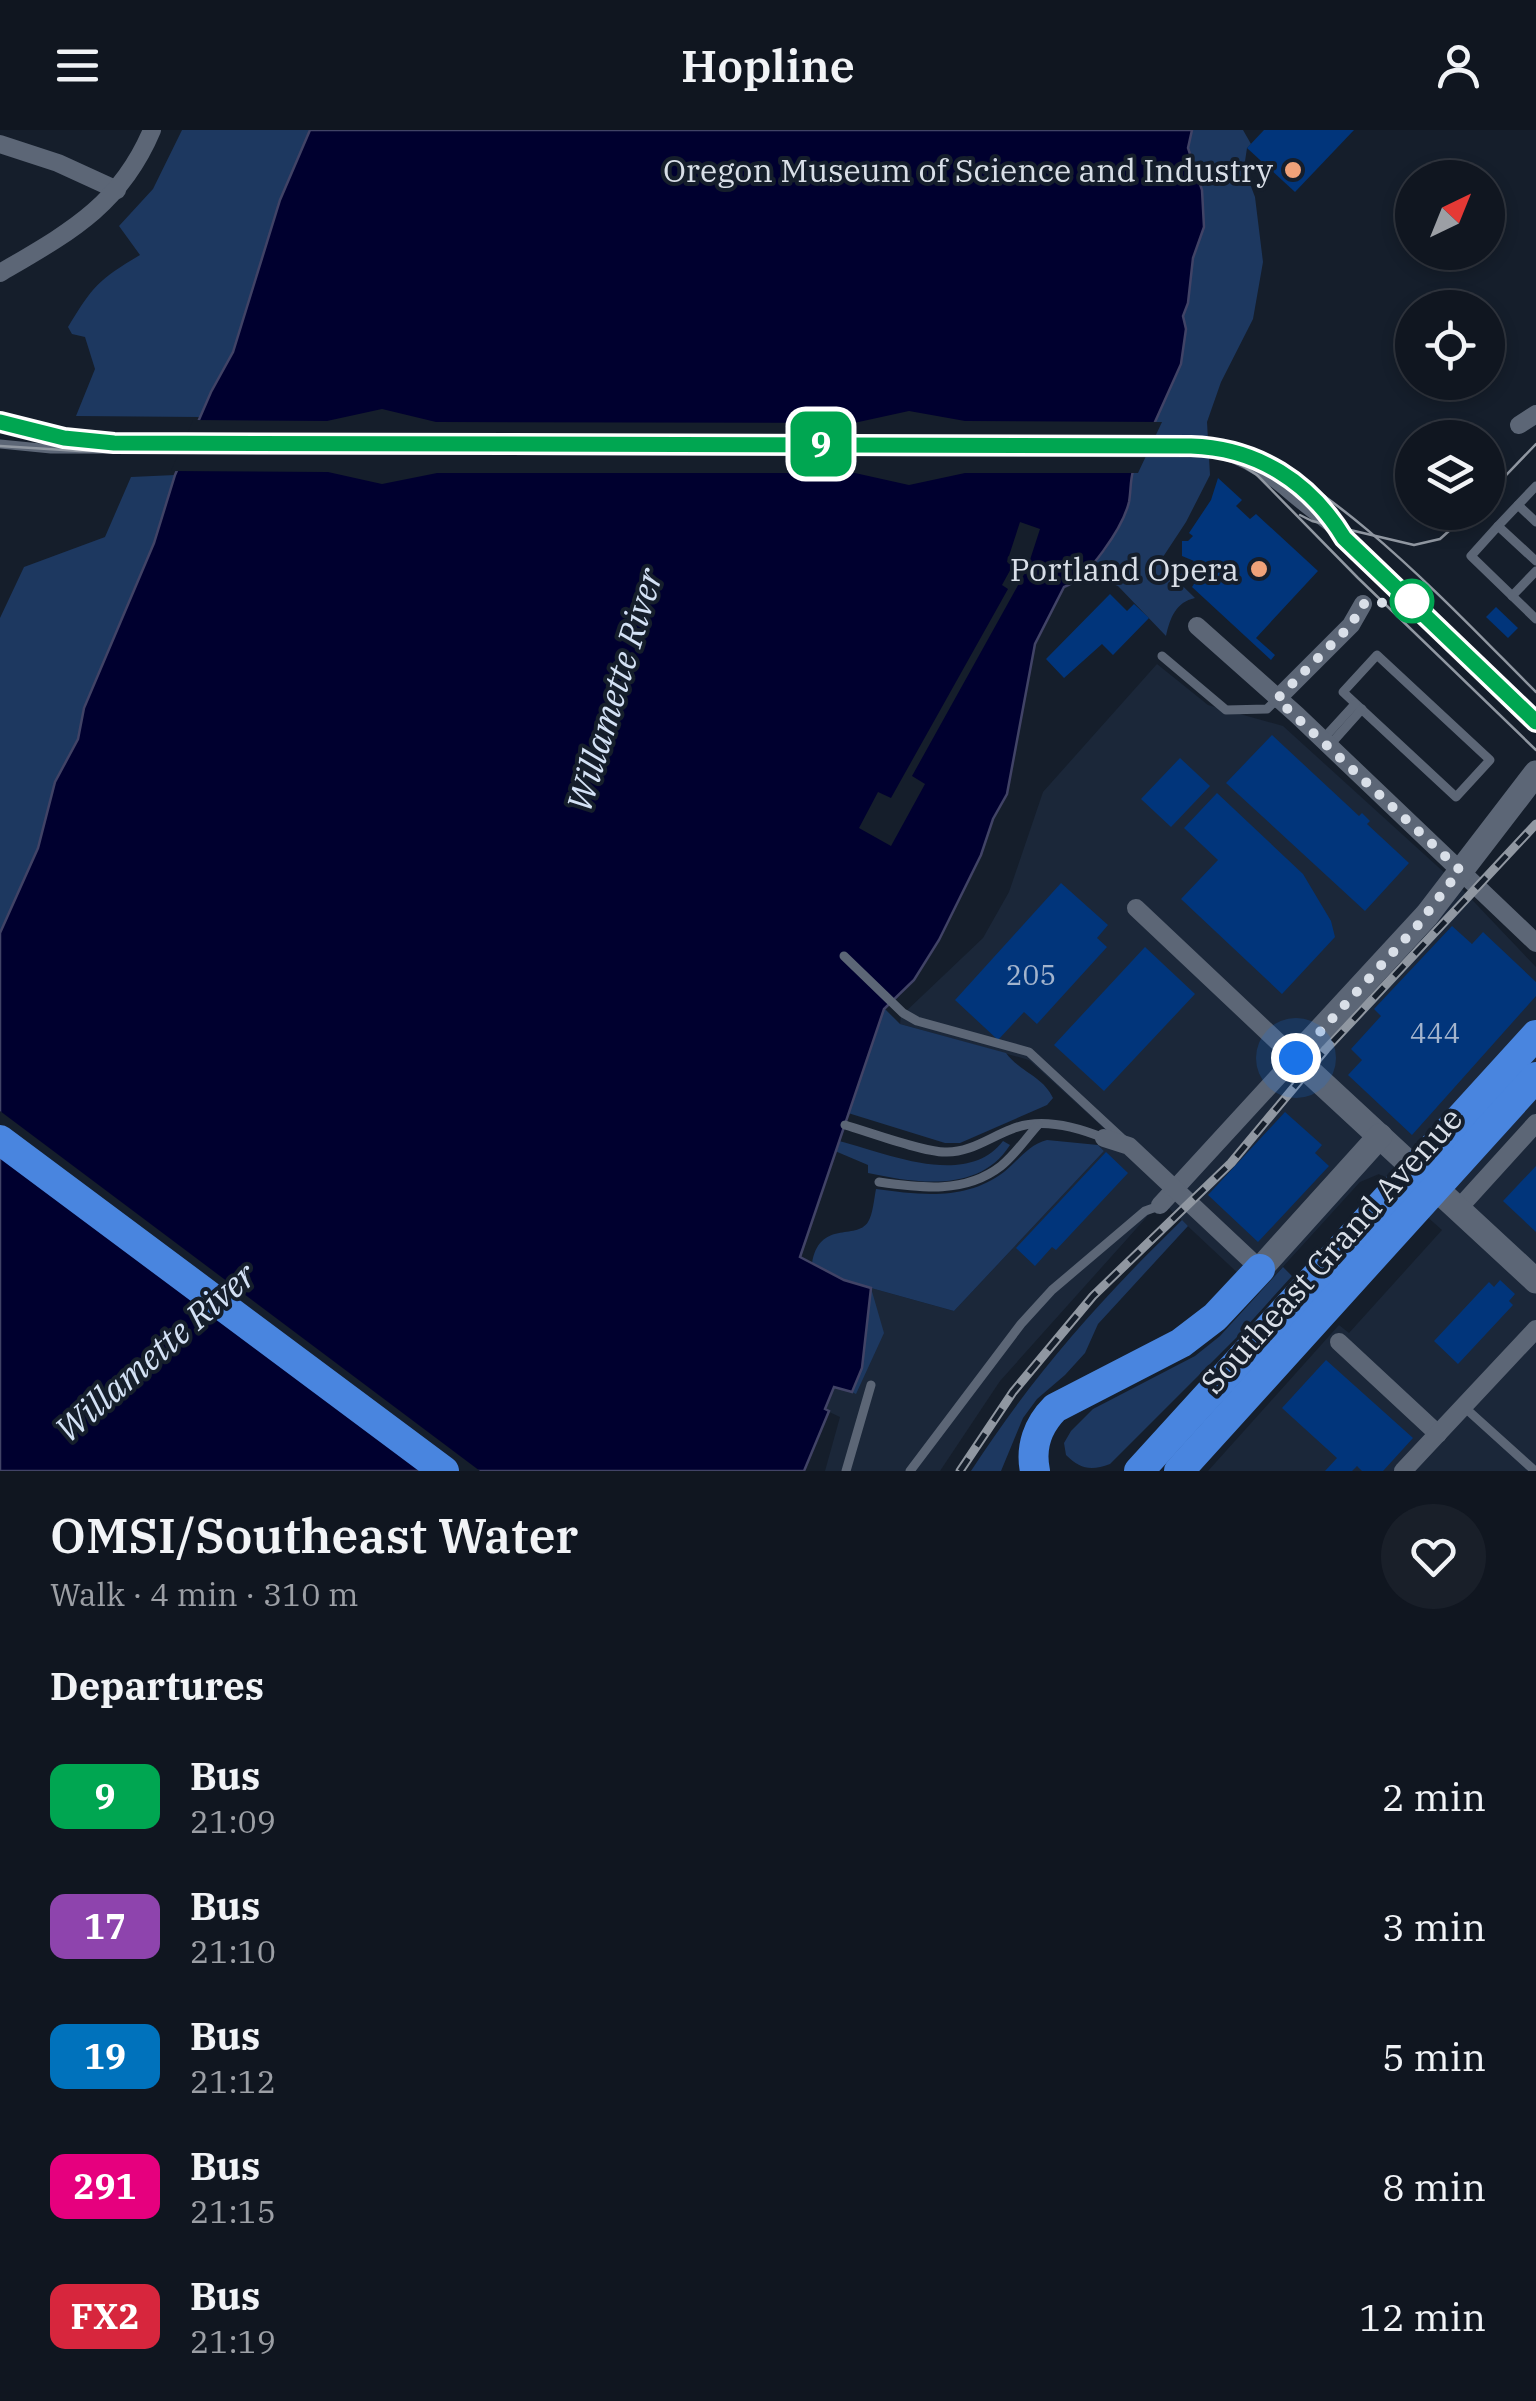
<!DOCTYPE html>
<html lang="en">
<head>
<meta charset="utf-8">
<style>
  body { margin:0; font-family:"IBM Plex Serif",serif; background:#191f29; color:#f1f3f6; height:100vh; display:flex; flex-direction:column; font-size:38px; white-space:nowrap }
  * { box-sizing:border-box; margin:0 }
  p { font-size:32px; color:#9c9fa5 }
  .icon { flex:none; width:55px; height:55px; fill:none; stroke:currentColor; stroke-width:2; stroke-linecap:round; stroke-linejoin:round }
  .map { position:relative; height:1341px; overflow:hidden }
  .details { display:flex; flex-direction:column; background:#101620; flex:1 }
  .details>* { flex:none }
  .badge { padding:0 20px; border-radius:15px; font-size:35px; line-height:65px }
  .needle { width:65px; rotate:43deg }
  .fabs { position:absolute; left:1395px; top:30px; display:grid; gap:20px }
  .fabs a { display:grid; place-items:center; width:110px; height:110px; border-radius:50%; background:#101620; box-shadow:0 5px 15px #0003,0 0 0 2px #30353e; font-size:50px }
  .you { position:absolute; width:50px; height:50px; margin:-25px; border:8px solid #fff; border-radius:50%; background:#1a73e8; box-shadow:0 0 0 15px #1a73e833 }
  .map>.badge { position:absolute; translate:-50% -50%; box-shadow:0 0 0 5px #fff }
  h2 { padding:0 50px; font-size:38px; line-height:90px }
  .round { display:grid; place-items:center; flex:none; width:105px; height:105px; border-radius:52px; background:#191f29 }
  .overview { display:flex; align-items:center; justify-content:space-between; height:170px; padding:0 50px }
  h1 { font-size:48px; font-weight:600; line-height:75px }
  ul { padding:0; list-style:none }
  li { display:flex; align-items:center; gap:30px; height:130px; padding:0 50px }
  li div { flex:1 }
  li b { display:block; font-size:38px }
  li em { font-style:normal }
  li .badge { min-width:110px; font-weight:700; text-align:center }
  header { display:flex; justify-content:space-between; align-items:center; height:130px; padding:0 50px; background:#101620; font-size:45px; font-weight:600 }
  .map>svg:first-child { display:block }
  .built { fill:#1b2739 }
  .green { fill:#1d3860 }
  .water { fill:#00002f; stroke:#414366; stroke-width:2.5 }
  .pier { fill:#151e2b }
  .building { fill:#01357b }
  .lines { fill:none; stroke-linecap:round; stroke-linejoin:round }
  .lane { stroke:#5c6676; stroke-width:9 }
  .street { stroke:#5c6676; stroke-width:18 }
  .secondary { stroke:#5c6676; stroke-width:25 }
  .highway { stroke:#4985df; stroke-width:30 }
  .tram { stroke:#9097a1; stroke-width:2.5 }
  .rail-casing { stroke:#9097a1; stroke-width:9 }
  .rail { stroke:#151e2b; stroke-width:5; stroke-dasharray:15; stroke-linecap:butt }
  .line-casing { stroke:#fff; stroke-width:22 }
  .line { stroke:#00a651; stroke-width:15 }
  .walk { stroke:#d9dfe8; stroke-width:10; stroke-dasharray:0 18 }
  .poi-dot { fill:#f0a279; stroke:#151e2b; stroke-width:4 }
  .stop-dot { fill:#fff; stroke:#00a651; stroke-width:5 }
  .labels { text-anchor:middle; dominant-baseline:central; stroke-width:8; stroke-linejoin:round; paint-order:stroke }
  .number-label { font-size:28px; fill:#a3b4cd }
  .poi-label { font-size:32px; fill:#d9dfe8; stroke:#151e2b; text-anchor:end }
  .street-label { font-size:32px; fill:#d9dfe8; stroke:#151e2b }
  .water-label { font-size:35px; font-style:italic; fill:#d3e1f5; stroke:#151e2b }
</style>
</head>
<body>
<header><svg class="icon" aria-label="menu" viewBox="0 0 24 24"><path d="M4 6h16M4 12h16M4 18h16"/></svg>Hopline<svg class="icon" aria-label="person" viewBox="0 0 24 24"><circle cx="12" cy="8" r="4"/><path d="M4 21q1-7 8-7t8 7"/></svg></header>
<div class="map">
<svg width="1536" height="1341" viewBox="0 0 1536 1341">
  <rect width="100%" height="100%" fill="#151e2b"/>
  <polygon class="built" points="1157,534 1208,575 1283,596 1458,755 1536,837 1536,1341 1208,1341 1339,1195 1349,1203 1442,1100 1379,1044 1360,1052 1259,1163 1161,1071 1000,1251 940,1341 825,1341 840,1287 825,1280 871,1158 954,1181 1104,1021 1098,1015 1109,1003 1029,930 900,894 901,886 983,808 1009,762 1043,662"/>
  <g class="green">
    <path d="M182,0H310L280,70L233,222L200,287L76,286L95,239L85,207L72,204L68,197C93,156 98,150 140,125L119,96L153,59Z"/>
    <path d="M1192,0H1243L1251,14L1247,18L1244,38L1255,67L1263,132L1253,189L1221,252L1207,292L1210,345L1186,392L1159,433L1195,468C1176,472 1170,488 1166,506L1118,456L1084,443L1106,419L1129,371V355L1133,341L1181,234L1186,199L1183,186L1188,173L1193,128L1204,97L1202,60L1188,18Z"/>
    <polygon points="175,345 154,413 84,578 78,609 55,652 38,718 0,803 0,488 24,437 105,407 131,347"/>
    <path d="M884,878L900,894L1006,923C1020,942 1043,946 1053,968L1047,975L960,1013H945L848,983Z"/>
    <path d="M1047,1010L1098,1015L1104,1021L954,1181L871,1158L884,1203L856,1264L852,1262C873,1208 866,1201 844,1150L812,1134C819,1089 856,1111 868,1092C873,1084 874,1069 876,1059C921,1065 966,1071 1004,1042C1019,1030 1028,1015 1047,1010Z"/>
    <path d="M839,1011C887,1023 966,1059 1003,1011L1010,1015C979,1064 915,1053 868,1043V1035L835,1021Z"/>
    <path d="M1182,1090L1188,1096L1098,1194L1085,1223L1065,1245L1037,1269L1023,1288L1001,1341H971C1034,1244 1099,1171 1182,1090Z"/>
    <path d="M1283,1137L1292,1146L1236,1208L1110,1334C1091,1341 1080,1339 1066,1325L1064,1313L1071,1301L1093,1279L1195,1226L1220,1206Z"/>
  </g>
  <path class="water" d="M310,0H1192L1188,18L1202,60L1204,97L1193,128L1188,173L1183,186L1186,199L1181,234L1133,341C1130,352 1131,361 1129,372C1123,397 1088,449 1064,457L1035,514L1007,664L993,689L981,725L939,810L914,850L884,879L800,1127L844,1150L871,1158L862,1238L852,1262L834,1257L825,1279L829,1281L804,1341H0V803L38,718L55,652L78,609L84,578L154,413L175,345L211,262L233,222L280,70Z"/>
  <g class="pier">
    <polygon points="382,279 436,292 854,293 909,281 965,291 1162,292 1138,343 965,343 909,355 855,343 437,343 382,354 328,342 171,341 193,290 327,291"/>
    <polygon points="1020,392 1040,399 1027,439 912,646 925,654 891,716 859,698 878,662 891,668 1008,459 1002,455 1013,435 1007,432"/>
    <polygon points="0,981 480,1341 420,1341 0,1026"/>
  </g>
  <g class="building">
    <polygon points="1264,0 1354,0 1295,62 1247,18"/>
    <polygon points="1218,348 1242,370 1236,376 1250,389 1256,384 1318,441 1256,508 1275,525 1271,530 1192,457 1203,440 1200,438 1188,452 1180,445 1194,431 1182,426 1182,411 1188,411 1193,406 1189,403 1211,370"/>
    <polygon points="1110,464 1127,481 1134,474 1149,488 1113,525 1102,514 1064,548 1046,529"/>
    <polygon points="1496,477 1518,498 1508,508 1486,487"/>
    <polygon points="1272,605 1359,686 1362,683 1370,691 1367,694 1409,733 1365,781 1226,653"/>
    <polygon points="1180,628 1210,656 1171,697 1141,669"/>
    <polygon points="1217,663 1303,744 1331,791 1335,807 1282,864 1181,769 1218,730 1184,698"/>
    <polygon points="1061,753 1108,795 1097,808 1107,817 1037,894 1024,882 998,910 955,870"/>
    <polygon points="1452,796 1472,814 1483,802 1536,852 1536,866 1412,1005 1348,945 1362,930 1351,919 1381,886 1374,879"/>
    <polygon points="1145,817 1195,864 1104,961 1054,915"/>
    <polygon points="1285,982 1322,1015 1315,1023 1329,1036 1258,1112 1208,1065"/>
    <polygon points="1106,1022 1128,1043 1056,1120 1052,1117 1035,1136 1016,1118"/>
    <polygon points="1536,1036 1536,1102 1503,1071"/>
    <polygon points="1500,1150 1515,1164 1509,1171 1513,1175 1458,1234 1434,1211 1489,1152 1494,1157"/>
    <polygon points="1326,1230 1413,1308 1383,1341 1362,1341 1357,1336 1352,1341 1325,1341 1337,1328 1282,1278"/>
  </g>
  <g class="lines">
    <g class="lane">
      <polyline points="0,292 92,312 316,313"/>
      <path d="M0,314L51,319L1215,323C1258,333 1283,363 1317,388C1396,449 1465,522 1536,592"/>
      <polyline points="736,314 1181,316"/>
      <path d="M1221,318C1270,328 1314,359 1340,401"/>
      <polyline points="1536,356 1498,396 1536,431"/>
      <polyline points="1518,375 1536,392"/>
      <polyline points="1498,396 1471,426 1536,489"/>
      <polyline points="1512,466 1536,441"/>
      <polygon points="1377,525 1490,630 1456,667 1343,562"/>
      <polyline points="1162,526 1226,580 1267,579 1277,569"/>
      <polyline points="1323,609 1355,574"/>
      <polyline points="1329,616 1362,579"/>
      <polyline points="844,826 903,883 917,891 1029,922 1126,1012"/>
      <path d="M845,995C869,1002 923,1022 945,1022C970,1023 990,1007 1012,999C1040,987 1077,997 1104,1008"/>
      <path d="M879,1052C921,1058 965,1064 1001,1036C1015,1025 1026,1008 1038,995"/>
      <polyline points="1463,1276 1535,1341"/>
      <polyline points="846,1341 871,1255"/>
      <polyline points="910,1341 1021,1194 1052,1160 1145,1081 1159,1076"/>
    </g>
    <g class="street">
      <polyline points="0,14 58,33 117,60"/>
      <path d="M0,143C68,103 120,76 152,0"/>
      <polyline points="1519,295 1536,284"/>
      <polyline points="1197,496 1297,585 1536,813"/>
      <polyline points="1277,569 1351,495 1363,474"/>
      <polyline points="1136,778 1295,928 1160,1075"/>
      <polyline points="1104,1008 1129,1016 1260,1139"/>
      <polyline points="1458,1079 1536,993"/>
      <polyline points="1339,1212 1438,1304"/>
      <polyline points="1403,1341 1536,1199"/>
    </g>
    <g class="secondary">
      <polyline points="1536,643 1427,785 1295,928 1536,1151"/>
      <polyline points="1260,1139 1380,1006"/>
    </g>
    <g class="highway">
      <polyline points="0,1010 444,1341"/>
      <path d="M1035,1341C1030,1317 1038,1295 1055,1278L1181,1213L1215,1187L1260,1139"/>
      <polyline points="1139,1341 1536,905"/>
      <polyline points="1179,1341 1536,947"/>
    </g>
    <g class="tram">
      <polyline points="0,285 42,300 97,309"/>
      <polyline points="0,316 80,321 1214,325 1240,334 1257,345 1358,448 1536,620"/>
      <path d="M1226,316C1322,335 1465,492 1536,562"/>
      <polyline points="1488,364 1536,314"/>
      <polyline points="1300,385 1312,391 1414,415 1440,409 1470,382"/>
    </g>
    <g class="rail-casing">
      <polyline id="rail" points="960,1341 1013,1262 1093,1166 1231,1033 1326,919 1536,694"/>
    </g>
    <use href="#rail" class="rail"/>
  </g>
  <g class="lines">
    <g class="line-casing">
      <path id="line" d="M0,292L64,308L114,313L1191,316C1257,318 1310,352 1344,408L1536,592"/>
    </g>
    <use href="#line" class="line"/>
    <polyline class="walk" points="1296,928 1418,795 1460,740 1277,569 1351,495 1363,474 1412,471"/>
  </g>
  <g class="poi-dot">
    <circle cx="1293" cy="40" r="10"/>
    <circle cx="1259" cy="439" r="10"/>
  </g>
  <circle class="stop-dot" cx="1412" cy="471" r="20"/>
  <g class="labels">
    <g class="number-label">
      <text x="1031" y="844">205</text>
      <text x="1435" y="902">444</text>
    </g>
    <g class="poi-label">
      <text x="1273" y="40">Oregon Museum of Science and Industry</text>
      <text x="1239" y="439">Portland Opera</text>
    </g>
    <g class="street-label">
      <text transform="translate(1331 1120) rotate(-48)">Southeast Grand Avenue</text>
    </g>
    <g class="water-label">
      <text transform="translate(614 560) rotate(-73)">Willamette River</text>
      <text transform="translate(155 1222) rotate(-41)">Willamette River</text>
    </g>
  </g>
</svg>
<div class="fabs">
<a><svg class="needle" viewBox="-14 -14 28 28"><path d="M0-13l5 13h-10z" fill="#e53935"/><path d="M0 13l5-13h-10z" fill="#9c9fa5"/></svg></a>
<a><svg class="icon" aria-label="locate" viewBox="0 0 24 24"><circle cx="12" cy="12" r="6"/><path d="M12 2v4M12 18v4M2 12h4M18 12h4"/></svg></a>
<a><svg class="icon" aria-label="layers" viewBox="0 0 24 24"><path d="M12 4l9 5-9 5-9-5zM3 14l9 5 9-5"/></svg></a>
</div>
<div class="you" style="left:1296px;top:928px"></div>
<b class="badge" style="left:821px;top:314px;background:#00a651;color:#fff">9</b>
</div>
<section class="details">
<div class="overview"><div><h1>OMSI/Southeast Water</h1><p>Walk · 4 min · 310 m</p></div><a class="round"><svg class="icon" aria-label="heart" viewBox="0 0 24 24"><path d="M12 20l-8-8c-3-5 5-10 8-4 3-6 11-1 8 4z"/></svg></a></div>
<h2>Departures</h2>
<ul>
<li><span class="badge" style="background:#00a651;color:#fff">9</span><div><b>Bus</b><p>21:09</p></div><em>2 min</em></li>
<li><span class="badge" style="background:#8e44ad;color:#fff">17</span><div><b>Bus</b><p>21:10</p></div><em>3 min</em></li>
<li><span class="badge" style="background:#0072bc;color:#fff">19</span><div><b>Bus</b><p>21:12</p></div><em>5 min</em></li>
<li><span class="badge" style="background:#e6007e;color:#fff">291</span><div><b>Bus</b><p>21:15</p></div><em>8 min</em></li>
<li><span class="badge" style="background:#d7263d;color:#fff">FX2</span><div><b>Bus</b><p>21:19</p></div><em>12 min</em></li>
</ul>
</section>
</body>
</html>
